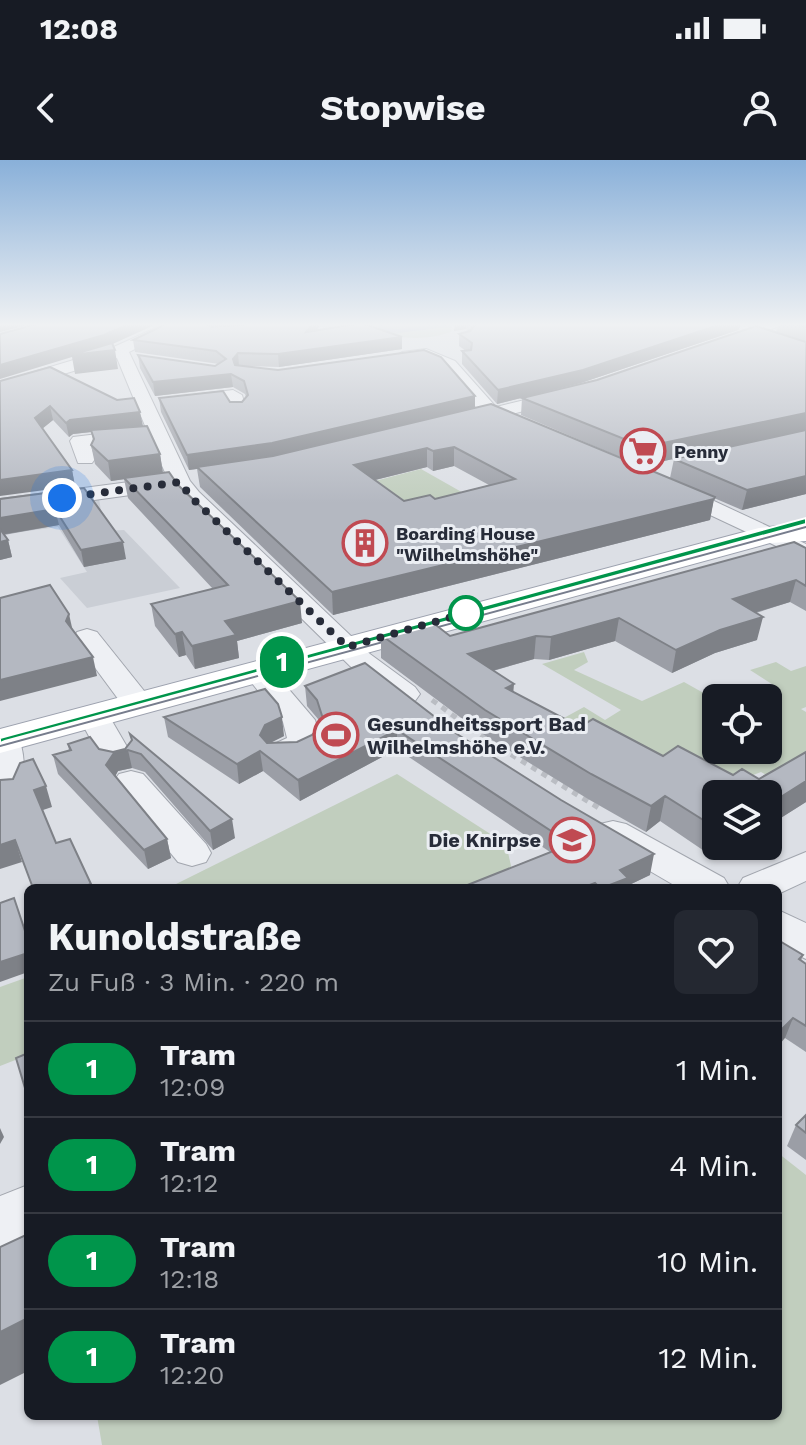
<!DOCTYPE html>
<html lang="de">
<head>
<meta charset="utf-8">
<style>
  body { margin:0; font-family:"Work Sans",sans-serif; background:#242831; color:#f1f3f6; height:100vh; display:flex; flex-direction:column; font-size:30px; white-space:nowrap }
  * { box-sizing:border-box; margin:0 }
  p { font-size:26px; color:#9ea1a6 }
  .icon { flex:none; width:44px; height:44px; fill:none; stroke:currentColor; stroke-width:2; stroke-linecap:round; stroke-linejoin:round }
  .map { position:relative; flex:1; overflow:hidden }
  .sheet { position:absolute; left:24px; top:724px; width:758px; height:536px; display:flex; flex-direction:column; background:#171b24; border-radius:12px; box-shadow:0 2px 6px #0004 }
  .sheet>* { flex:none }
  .badge { padding:0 16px; border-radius:26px; font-size:28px; line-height:52px }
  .controls { position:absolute; left:702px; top:524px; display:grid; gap:16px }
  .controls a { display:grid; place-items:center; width:80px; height:80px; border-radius:12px; background:#171b24; box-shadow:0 2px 6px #0004; font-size:40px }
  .you { position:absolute; width:40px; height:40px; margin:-20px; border:6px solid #fff; border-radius:50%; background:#1a73e8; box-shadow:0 0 0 12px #1a73e833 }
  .map>.badge { position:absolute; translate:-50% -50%; box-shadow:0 0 0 4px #fff }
  .round { display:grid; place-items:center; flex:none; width:84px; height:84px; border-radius:12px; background:#242831 }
  .head { display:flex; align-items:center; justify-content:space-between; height:136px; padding:0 24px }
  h1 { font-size:38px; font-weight:700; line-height:60px }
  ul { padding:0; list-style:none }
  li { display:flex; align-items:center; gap:24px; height:96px; padding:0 24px; border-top:2px solid #363941 }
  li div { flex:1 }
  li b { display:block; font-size:30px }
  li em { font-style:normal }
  li .badge { min-width:88px; font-weight:700; text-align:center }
  .status { display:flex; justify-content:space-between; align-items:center; height:56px; padding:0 40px; background:#171b24; direction:ltr }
  .status svg { height:22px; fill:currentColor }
  header { display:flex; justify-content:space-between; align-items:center; height:104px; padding:0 24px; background:#171b24; font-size:36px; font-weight:700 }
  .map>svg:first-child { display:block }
  .built { fill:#caced5 }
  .green { fill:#c1cebe }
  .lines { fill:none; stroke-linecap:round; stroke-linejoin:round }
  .stream { stroke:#9aaac2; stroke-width:4 }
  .minor-casing { stroke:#a2a6ae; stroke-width:2 }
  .major-casing { stroke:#9da2af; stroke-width:2 }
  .path-far1 { stroke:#babdc3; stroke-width:2; stroke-dasharray:3 3; stroke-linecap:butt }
  .path { stroke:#babdc3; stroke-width:5; stroke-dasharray:6 6; stroke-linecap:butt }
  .minor { fill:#eef0f4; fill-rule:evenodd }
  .major { fill:#fff; fill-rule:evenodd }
  .tram { stroke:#777d8d; stroke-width:2 }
  .wall { fill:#9b9ea6; fill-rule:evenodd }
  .shaded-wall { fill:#7e8187 }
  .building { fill:#b4b8c1; stroke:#7e8187; stroke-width:2; fill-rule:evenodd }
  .line { fill:#00954b; stroke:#fff; stroke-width:2 }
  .walk { stroke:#272c39; stroke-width:8; stroke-dasharray:0 14.4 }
  .stop-dot { fill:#fff; stroke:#00954b; stroke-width:4 }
  .labels { text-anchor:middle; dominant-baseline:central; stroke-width:6; stroke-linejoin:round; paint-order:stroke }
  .far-poi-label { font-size:18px; font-weight:bold; fill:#272c39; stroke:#ebeef3; text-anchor:start }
  .poi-label { font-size:20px; font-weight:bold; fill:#272c39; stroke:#ebeef3; text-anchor:start }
</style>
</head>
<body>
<div class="status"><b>12:08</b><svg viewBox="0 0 49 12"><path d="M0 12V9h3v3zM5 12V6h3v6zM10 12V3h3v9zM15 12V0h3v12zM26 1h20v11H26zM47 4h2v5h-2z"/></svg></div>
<header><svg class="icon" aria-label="back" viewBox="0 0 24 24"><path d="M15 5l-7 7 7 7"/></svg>Stopwise<svg class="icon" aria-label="person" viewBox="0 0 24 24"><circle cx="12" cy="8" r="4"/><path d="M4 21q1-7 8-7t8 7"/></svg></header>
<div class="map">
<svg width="806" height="1285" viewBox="0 0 806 1285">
  <rect width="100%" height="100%" fill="#dcdfe5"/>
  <polygon class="built" points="99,338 104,371 124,370 180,428 87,448 60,418 87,412 58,367 12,373 4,350"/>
  <g class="green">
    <path d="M471,163L452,166L451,172C413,185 384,173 346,169C319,166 292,166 265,164Z"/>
    <polygon points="421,309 481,343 305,356 371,322"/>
    <polygon points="584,492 588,502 574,510 642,541 684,522 716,540 716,590 768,590 768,538 749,538 775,526 750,510 776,502 791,511 806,506 806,547 801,549 806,552 806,606 778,622 761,612 720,628 655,611 562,559 584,547 605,560 621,550 542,504"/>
    <polygon points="397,614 506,684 512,710 473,728 168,728"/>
    <polygon points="28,817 28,895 0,906 0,827"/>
    <polygon points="778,993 806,1015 806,1285 102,1285 97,1256 778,1256"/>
  </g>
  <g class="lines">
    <polyline class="stream" points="379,163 381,169 398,171 460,163"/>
    <g class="minor-casing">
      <g id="minor">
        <polygon points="167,163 187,163 129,192 190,321 199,332 370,494 415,527 420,534 415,541 404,543 393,541 350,506 183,342 174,329 0,353 0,339 167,317 149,276 140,281 91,286 95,299 92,303 78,303 70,281 73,277 140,269 148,273 117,198 0,233 0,222 107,190"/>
        <polygon points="766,163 787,163 726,187 716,187 713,184"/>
        <path d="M426,189L455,201L496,247L566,230L575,235L572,239L464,266H450L448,262L450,258L479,251C465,234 448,203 424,199C412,197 404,205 394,197L402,192Z"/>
        <polygon points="233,230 242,235 246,249 243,253 231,253 226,241 177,247 168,242 177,237"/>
        <polygon points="667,319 806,384 806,400 659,331 656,326"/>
        <polygon points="87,469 97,472 149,537 154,544 149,551 138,553 127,551 73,478 77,472"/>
        <path d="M258,503L269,506L315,560L322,583C311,598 287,604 270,600L265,593L270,586L287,578L283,562L243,512L247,506Z"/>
        <polygon points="94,546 105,549 133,597 128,604 116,607 104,604 78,556 83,549"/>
        <path d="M4,570L16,573C25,586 27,623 19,637L0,638V571Z"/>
        <polygon points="131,611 143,614 206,684 211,693 206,702 192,706 178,702 119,630 113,622 119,614"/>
        <polygon points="613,661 626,664 724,718 730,728 679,728 600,682 594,673 600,664"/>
        <polygon points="806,692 806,721 778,734 778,728 737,728 743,718"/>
        <polygon points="778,750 806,763 806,799 778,785"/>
        <polygon points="28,1025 28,1078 0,1089 0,1036"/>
      </g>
    </g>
    <g class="major-casing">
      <polygon id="major" points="806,363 806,381 770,383 0,593 0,569 759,368"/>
    </g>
    <g class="path-far1">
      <polyline points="389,163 397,169 396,176 401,179"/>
      <polyline points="396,167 426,163"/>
    </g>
    <polyline class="path" points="432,540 484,578 602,650"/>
    <use href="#minor" class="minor"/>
    <use href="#major" class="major"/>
    <polyline class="tram" points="0,586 806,367"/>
  </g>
  <g class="wall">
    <path d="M168,163H321L317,170L402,189L279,207L241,206L475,248L691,327L670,318L674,299L800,271L641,306L521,255L522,238L597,220L776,172L778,163H806V334L742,350L714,338L710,360L333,455L200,327L197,309L189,310L161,252L159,238L242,242L246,237L245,234L233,227L155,236L140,208L138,195L215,206L219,204L135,192L133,180ZM454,306L489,325L435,339L404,341L375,320L427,307L433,311Z"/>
    <polygon points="455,163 751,163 742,164 738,170 581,223 497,244 462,204 462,191 466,191 459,186 459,174 468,171 466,169 454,171"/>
    <polygon points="0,221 143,266 160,294 163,313 178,325 302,463 237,481 239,498 195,509 186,495 179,497 155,466 151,444 213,429 128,338 124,319 111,321 95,304 91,285 93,281 92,272 73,274 69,277 53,260 42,269 72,310 75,326"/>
    <polygon points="84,328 126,399 84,407 59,365 4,375 8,380 12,397 0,400 0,339"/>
    <polygon points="806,388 806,451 790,442 756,453 757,480 715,493 672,513 615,481 549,500 534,499 493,511 514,532 580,567 663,596 733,615 759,619 806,592 806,642 768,666 768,634 716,634 716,686 736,686 716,699 660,661 646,672 588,639 484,575 381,498 381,475 450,476"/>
    <polygon points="305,526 457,574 650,715 627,726 626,728 459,728 550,692 397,589 300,641 263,611 239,624 168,577 164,557 284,576 270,583 297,582 312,575 320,566 318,559 307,546"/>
    <polygon points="131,581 235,678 213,690 145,612 132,608 118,611 115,616 167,679 171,698 148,709 58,614 53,595 69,591 68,584 113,592 125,589"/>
    <polygon points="778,780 803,795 801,801 806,804 806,892 785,878"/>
    <polygon points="806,955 806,1000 787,986 796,965"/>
  </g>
  <g class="shaded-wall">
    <polygon points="0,163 36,163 0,172"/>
    <polygon points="131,163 159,163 106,187 115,190 118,209 75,214 72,197 0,219 0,205"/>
    <polygon points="313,163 321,163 307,184 306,172"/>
    <polygon points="455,163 466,163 466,169 454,171"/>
    <polygon points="725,163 751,163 742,164 738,170 581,223 497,244 498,230"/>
    <polygon points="402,177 402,189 279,207 278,194"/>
    <polygon points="238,193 239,206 234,212 233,199"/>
    <polygon points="231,214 233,227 155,236 153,222"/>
    <polygon points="475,236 475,249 273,298 189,310 187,295"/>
    <polygon points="50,246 53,260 38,272 35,258"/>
    <polygon points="140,252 143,266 73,274 69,277 66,263 70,260"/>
    <polygon points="806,253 806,270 641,306 644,287"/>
    <polygon points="454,287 454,306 433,311 433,291"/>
    <polygon points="427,288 427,307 355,325 354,305"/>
    <polygon points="160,294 163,314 111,321 108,301"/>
    <polygon points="72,310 75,326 0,336 0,320"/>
    <polygon points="806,316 806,334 742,350 747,330"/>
    <polygon points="714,339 710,360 333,455 332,432"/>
    <polygon points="55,349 59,365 0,375 0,358"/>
    <polygon points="8,380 12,397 0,400 0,382"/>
    <polygon points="123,382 126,399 84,407 81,390"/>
    <polygon points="796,420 790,442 727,461 733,439"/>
    <polygon points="300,441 302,463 237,481 239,498 195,509 192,486 225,461"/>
    <polygon points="69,454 73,472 66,461"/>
    <polygon points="763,457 757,480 715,493 672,513 676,490 720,470"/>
    <polygon points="619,458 615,481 549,500 551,477"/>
    <polygon points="182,472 186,495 179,497 175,474"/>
    <polygon points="536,476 534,499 467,518 468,494"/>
    <polygon points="93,497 97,516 0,541 0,520"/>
    <polygon points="514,524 512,548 506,528"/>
    <polygon points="282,557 284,576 268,584 260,575 265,565"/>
    <polygon points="397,570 397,589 300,641 298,620"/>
    <polygon points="128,590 132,608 118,611 111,624 106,605 114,593"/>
    <polygon points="260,591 263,611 239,624 237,604"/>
    <polygon points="806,621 806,642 768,666 768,645"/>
    <polygon points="46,626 52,647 40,651 34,630"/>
    <polygon points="665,636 660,661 646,672 651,646"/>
    <polygon points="232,659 235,678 213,690 210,671"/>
    <polygon points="167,679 171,698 148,709 144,690"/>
    <polygon points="15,680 22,702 0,709 0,685"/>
    <polygon points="720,686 736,686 716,699"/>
    <polygon points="654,694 650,715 627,726 626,728 602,728 620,710"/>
    <polygon points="595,723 594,728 582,728"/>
    <polygon points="28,793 28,812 0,822 0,802"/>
    <polygon points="793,858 785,878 778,886 778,873"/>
    <polygon points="0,968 4,977 0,984"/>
    <polygon points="28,1158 28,1211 0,1225 0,1172"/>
  </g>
  <g class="building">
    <polygon points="40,163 131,163 104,175 0,205 0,174"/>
    <polygon points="168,163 204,163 211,167 243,165 244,163 313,163 306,172 362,163 402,177 278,194 238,193 233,199 235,205 278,210 424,190 441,197 475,236 272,283 187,295 159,238 223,231 230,242 242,242 248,235 244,221 231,214 153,222 138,195 215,206 226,199 216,191 133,180"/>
    <polygon points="473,163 725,163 583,210 498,230 462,191 471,190 472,183 459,174 470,171 475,165"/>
    <polygon points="795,163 806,163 806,167"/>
    <polygon points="756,166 806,182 806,253 644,287 522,238 597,220"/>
    <polygon points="112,183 115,190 71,195"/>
    <polygon points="50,207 117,240 134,238 140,252 70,260 66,263 50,246 35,258 72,310 0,320 0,221"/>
    <path d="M491,244L715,337L714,339L332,432L197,307L273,296ZM454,287L515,319L435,339L430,335L404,341L354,305L427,288L433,291Z"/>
    <polygon points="147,266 160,294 108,301 91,285 94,279 91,270"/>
    <polygon points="806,270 806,316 747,330 674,299"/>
    <polygon points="169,312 178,325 300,441 225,461 236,475 192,486 182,472 175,474 151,444 228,425 124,318"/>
    <polygon points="84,328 123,382 81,390 55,349 0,358 0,339"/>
    <polygon points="0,369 8,380 0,382"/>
    <polygon points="794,382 806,388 806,426 796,420 733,439 763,457 720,470 676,490 619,458 551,477 536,476 468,494 514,524 506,528 580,567 593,559 663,596 678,586 733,615 742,609 759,619 806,592 806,621 768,645 768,634 716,634 716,668 665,636 651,646 591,614 485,550 381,475 432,462 450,476"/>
    <polygon points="50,425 69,454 66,461 93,497 0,520 0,438"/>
    <polygon points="365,503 457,574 561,640 654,694 620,710 628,718 602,728 600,728 595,723 582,728 460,728 571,684 397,570 298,620 260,591 237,604 164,557 265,529 278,544 282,557 265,565 260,575 267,583 297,582 312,575 324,562 317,540 305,526"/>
    <polygon points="130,574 232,659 210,671 141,594 128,590 114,593 106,605 167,679 144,690 53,595 71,590 68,584 90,577 99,589 113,592 125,589 132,580"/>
    <polygon points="33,599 46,626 34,630 56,683 70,679 91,724 80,728 33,728 15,680 0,685 0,620 13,619 20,603"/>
    <polygon points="14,738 28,780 28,793 0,802 0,743"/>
    <polygon points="778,780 803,795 799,799 806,804 806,866 793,858 778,873"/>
    <polygon points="28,893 28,938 16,898"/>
    <polygon points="806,955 806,973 796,965"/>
    <polygon points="28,1074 28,1158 0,1172 0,1087"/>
  </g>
  <linearGradient id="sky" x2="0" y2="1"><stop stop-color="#89b0d9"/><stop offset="0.48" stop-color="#eff1f3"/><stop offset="1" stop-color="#eff1f3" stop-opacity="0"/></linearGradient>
  <rect width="806" height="343" fill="url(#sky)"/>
  <polygon class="line" points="806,358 806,364 5,581 0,583 0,578"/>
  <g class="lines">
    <polyline class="walk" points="62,338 180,322 191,337 347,487 466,453"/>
  </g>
  <defs>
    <g id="supermarket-ring" transform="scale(2.3)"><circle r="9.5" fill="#ebeef3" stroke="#c04a52" stroke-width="1.5"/><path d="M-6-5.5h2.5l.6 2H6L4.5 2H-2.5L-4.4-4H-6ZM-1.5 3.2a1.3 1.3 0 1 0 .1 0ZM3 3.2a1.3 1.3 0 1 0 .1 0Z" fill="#c04a52"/></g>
    <g id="building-ring" transform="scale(2.3)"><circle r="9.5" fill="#ebeef3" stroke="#c04a52" stroke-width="1.5"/><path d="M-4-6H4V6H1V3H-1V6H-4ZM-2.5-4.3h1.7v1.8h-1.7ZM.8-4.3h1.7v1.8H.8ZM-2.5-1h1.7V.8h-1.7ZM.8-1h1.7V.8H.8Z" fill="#c04a52"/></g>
    <g id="stadium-ring" transform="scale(2.3)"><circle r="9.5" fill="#ebeef3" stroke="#c04a52" stroke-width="1.5"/><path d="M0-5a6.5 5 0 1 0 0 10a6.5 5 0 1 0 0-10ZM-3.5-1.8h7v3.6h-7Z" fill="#c04a52"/></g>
    <g id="school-ring" transform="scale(2.3)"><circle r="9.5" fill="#ebeef3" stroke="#c04a52" stroke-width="1.5"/><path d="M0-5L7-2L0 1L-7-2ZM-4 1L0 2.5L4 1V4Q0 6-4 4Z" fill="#c04a52"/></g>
  </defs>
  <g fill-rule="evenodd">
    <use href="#supermarket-ring" x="643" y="291"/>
    <use href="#building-ring" x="365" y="383"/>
    <use href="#stadium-ring" x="336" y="575"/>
    <use href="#school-ring" x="572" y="680"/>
  </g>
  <circle class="stop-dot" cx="466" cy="453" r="16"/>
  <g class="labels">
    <g class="far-poi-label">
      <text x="674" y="291">Penny</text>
      <text x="396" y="373">Boarding House<tspan x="396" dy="21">"Wilhelmshöhe"</tspan></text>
    </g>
    <g class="poi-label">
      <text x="367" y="564">Gesundheitssport Bad<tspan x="367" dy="23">Wilhelmshöhe e.V.</tspan></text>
      <text x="541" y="680" text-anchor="end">Die Knirpse</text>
    </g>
  </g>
</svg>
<div class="controls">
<a><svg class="icon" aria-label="locate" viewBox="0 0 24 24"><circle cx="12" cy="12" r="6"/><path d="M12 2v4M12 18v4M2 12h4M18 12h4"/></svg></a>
<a><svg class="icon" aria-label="layers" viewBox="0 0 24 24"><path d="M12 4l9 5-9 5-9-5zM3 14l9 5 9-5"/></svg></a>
</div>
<div class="you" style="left:62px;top:338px"></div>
<b class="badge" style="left:282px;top:502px;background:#00954b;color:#fff">1</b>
<section class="sheet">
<div class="head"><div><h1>Kunoldstraße</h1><p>Zu Fuß · 3 Min. · 220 m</p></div><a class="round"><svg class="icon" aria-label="heart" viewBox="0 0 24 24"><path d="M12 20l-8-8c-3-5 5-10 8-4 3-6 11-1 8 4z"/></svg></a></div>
<ul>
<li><span class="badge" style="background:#00954b;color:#fff">1</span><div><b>Tram</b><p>12:09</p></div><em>1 Min.</em></li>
<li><span class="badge" style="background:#00954b;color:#fff">1</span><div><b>Tram</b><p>12:12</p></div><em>4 Min.</em></li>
<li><span class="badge" style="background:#00954b;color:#fff">1</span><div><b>Tram</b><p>12:18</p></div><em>10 Min.</em></li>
<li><span class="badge" style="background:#00954b;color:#fff">1</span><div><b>Tram</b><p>12:20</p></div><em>12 Min.</em></li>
</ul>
</section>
</div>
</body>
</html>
